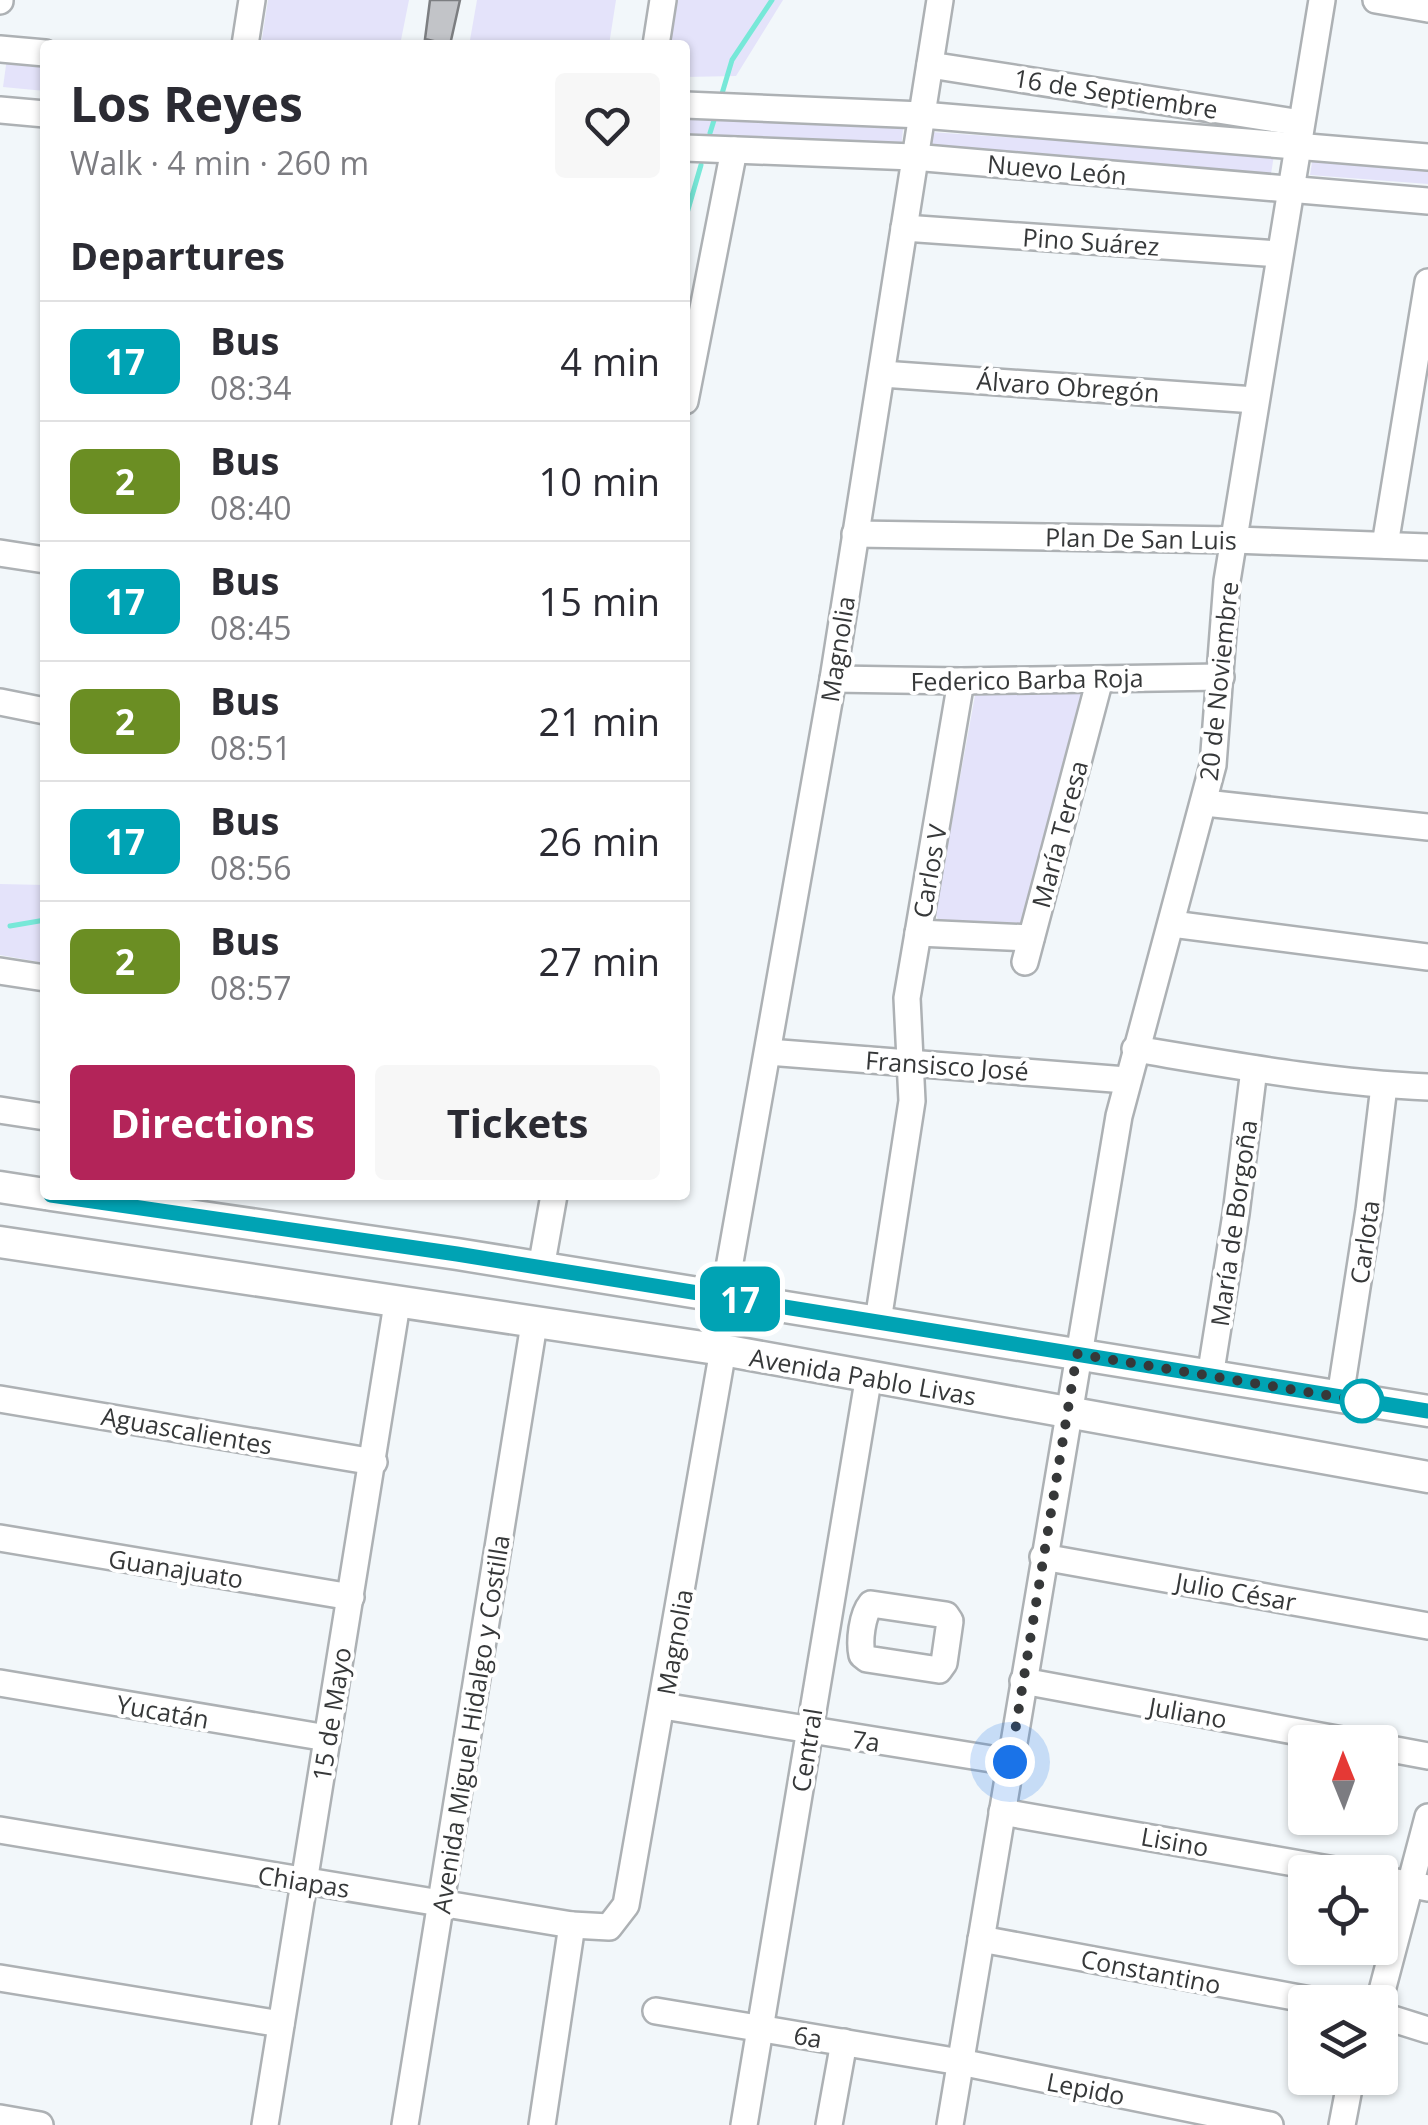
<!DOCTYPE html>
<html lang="en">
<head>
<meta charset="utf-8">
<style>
  body { margin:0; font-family:"Open Sans",sans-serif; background:#f7f7f7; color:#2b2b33; height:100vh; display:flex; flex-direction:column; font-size:38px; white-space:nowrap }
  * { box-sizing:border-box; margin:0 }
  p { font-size:32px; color:#7c7c81 }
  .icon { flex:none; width:55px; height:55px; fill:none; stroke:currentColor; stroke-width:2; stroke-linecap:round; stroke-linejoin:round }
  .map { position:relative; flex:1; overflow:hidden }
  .panel { position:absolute; left:40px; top:40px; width:650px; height:1160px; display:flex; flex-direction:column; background:#fff; border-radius:10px; box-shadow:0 2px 8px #0004 }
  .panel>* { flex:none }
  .badge { padding:0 20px; border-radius:15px; font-size:35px; line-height:65px }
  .needle { width:65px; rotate:359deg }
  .buttons { position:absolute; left:1288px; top:1725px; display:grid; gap:20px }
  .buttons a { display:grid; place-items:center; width:110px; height:110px; border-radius:10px; background:#fff; box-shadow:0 2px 8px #0004; font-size:50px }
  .you { position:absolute; width:50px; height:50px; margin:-25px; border:8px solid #fff; border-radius:50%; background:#1a73e8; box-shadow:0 0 0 15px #1a73e833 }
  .map>.badge { position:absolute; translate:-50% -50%; box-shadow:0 0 0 5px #fff }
  h2 { padding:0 30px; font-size:38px; line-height:90px }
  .round { display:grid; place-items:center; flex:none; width:105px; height:105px; border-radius:10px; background:#f7f7f7 }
  .overview { display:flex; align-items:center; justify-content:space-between; height:170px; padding:0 30px }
  h1 { font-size:48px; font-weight:700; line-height:75px }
  .cta { display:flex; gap:20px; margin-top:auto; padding:20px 30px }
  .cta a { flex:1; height:115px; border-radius:10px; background:#b32459; color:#fff; font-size:40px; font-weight:700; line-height:115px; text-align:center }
  .cta a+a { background:#f7f7f7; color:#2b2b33 }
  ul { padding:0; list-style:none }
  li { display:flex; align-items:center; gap:30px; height:120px; padding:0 30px; border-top:2px solid #e1e1e2 }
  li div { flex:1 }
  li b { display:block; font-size:38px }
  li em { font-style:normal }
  li .badge { min-width:110px; font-weight:700; text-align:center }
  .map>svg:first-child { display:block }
  .green { fill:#e4e3fa }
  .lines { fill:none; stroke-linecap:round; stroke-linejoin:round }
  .stream { stroke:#77e8d8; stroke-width:5 }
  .building { fill:#c2c4c8; stroke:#7c7e81; stroke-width:2.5 }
  .minor-casing { stroke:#adb1b4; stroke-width:30 }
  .major-casing { stroke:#adb1b4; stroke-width:35 }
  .minor { stroke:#fff; stroke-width:25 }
  .major { stroke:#fff; stroke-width:30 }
  .line-casing { stroke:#fff; stroke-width:22 }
  .line { stroke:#00a3b4; stroke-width:15 }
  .walk { stroke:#363839; stroke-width:10; stroke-dasharray:0 18 }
  .stop-dot { fill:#fff; stroke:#00a3b4; stroke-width:5 }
  .labels { text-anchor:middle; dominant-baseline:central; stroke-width:8; stroke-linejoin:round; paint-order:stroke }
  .street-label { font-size:25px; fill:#363839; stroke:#fff }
</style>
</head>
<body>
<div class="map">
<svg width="1428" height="2125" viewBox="0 0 1428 2125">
  <rect width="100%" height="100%" fill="#f2f7fa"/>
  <g class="green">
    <polygon points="268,0 409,0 400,45 261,45"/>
    <polygon points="477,0 616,0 609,45 497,45 470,40"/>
    <polygon points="676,0 783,0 736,76 685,77 685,45 668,45"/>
    <polygon points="7,58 45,61 45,91 3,87"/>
    <polygon points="685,110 903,129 901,150 685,133"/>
    <polygon points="930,132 1274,155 1271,174 928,146"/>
    <polygon points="1313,156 1428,165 1428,184 1310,175"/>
    <polygon points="1081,683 1087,694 1025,925 1016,928 940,922 935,914 976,690"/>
    <polygon points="0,884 45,885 45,963 0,955"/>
  </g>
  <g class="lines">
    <g class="stream">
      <polyline points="721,97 732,60 772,0"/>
      <polyline points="710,133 715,117"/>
      <polyline points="685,220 701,165"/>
      <polyline points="10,926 45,920"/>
    </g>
  </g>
  <polygon class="building" points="430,0 460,0 450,45 425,39"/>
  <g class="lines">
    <g class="minor-casing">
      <g id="minor">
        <polyline points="1376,0 1428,9"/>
        <polyline points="0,1 0,0"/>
        <polyline points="245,45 252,0"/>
        <polyline points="656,45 663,0"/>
        <polyline points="0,49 45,53"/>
        <polyline points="930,65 1301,123"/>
        <polyline points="685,105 922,115 1428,157"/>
        <polyline points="0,110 45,114"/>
        <polyline points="685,148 913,157 1428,201"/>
        <polyline points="904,228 1278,254"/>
        <polyline points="882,374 1255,400"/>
        <polyline points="685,401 734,150"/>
        <polyline points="855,534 1234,540 1428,547"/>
        <polyline points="1385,545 1428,282"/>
        <polyline points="0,553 45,560"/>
        <polyline points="833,679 961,681 1221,677"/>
        <polyline points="0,702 45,711"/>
        <polyline points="1205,803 1428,827"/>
        <polyline points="1172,924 1428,957"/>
        <polyline points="918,933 1031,938"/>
        <polyline points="1025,962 1100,679"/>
        <polyline points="0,971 45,978"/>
        <path d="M1135,1049C1232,1065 1330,1083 1428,1087"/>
        <polyline points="768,1052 1126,1080"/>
        <polyline points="0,1110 45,1117"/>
        <polyline points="541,1268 554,1195"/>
        <polyline points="724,1296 833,679 940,0"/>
        <polyline points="878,1321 912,1101 907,998 961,681"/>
        <polyline points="1210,1377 1236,1214 1254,1069"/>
        <polyline points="1340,1397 1369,1210 1384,1086"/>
        <polyline points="0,1399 374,1462"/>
        <polyline points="0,1538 351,1597"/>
        <polyline points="1043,1557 1428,1626"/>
        <path d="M871,1604L946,1615L950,1621L944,1663L939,1670L867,1659L862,1655C859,1641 862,1615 871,1604Z"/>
        <polyline points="1023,1681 1353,1742"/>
        <polyline points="0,1683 327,1738"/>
        <polyline points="663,1706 1010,1762"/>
        <polyline points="1380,1747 1428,1756"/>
        <polyline points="1002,1812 1346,1872"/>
        <polyline points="0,1830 572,1925 609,1927 626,1905 723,1350"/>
        <polyline points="1380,1879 1428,1888"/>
        <polyline points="981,1939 1321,2002"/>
        <polyline points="0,1978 281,2024"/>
        <polyline points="1379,2002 1428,1817"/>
        <polyline points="656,2011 960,2062 1270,2125"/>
        <polyline points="1380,2015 1428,2030"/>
        <polyline points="0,2118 40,2125"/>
        <polyline points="265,2125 397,1304"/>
        <polyline points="405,2125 534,1324"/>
        <polyline points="542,2125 572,1925"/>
        <polyline points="744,2125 869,1375"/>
        <polyline points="829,2125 844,2042"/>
        <polyline points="950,2125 1119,1116 1213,765 1227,581 1322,0"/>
        <polyline points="1342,2125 1351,2078"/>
      </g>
    </g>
    <g class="major-casing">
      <g id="major">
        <polyline points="0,1187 45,1194"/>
        <polyline points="51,1195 457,1254 1428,1411"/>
        <polyline points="0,1242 723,1350 1428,1477"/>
      </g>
    </g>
    <use href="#minor" class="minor"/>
    <use href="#major" class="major"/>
  </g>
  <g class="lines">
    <g class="line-casing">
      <polyline id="line" points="51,1195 457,1254 1428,1411"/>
    </g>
    <use href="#line" class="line"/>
    <polyline class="walk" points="1010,1762 1077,1354 1362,1401"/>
  </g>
  <circle class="stop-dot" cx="1362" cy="1401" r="20"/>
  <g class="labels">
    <g class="street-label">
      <text transform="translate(1116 93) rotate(9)">16 de Septiembre</text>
      <text transform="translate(1057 169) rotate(5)">Nuevo León</text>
      <text transform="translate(1091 241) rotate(4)">Pino Suárez</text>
      <text transform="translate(1068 386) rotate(4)">Álvaro Obregón</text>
      <text transform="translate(1141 538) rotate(1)">Plan De San Luis</text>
      <text transform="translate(837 649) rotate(-81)">Magnolia</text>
      <text transform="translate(1027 679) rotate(-1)">Federico Barba Roja</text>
      <text transform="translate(1218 681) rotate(-84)">20 de Noviembre</text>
      <text transform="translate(1059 834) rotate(-75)">María Teresa</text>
      <text transform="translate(929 871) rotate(-80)">Carlos V</text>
      <text transform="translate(947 1065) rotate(4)">Fransisco José</text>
      <text transform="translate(1233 1223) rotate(-82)">María de Borgoña</text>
      <text transform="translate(1364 1242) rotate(-82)">Carlota</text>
      <text transform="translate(863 1376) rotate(10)">Avenida Pablo Livas</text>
      <text transform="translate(187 1430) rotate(10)">Aguascalientes</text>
      <text transform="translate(176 1568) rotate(9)">Guanajuato</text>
      <text transform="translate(1236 1591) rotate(10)">Julio César</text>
      <text transform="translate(674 1642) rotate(-80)">Magnolia</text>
      <text transform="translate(163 1711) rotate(10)">Yucatán</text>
      <text transform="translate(1188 1712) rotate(10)">Juliano</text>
      <text transform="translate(331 1714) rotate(-81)">15 de Mayo</text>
      <text transform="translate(470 1724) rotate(-81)">Avenida Miguel Hidalgo y Costilla</text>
      <text transform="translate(866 1740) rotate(8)">7a</text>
      <text transform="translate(806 1750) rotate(-81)">Central</text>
      <text transform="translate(1175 1841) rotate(10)">Lisino</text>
      <text transform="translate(304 1881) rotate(9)">Chiapas</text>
      <text transform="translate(1151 1971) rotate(11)">Constantino</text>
      <text transform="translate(808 2036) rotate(10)">6a</text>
      <text transform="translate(1086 2088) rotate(11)">Lepido</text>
    </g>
  </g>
</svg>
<div class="buttons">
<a><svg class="needle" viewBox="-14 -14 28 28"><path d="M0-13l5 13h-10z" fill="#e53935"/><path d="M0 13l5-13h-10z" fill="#7c7c81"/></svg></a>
<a><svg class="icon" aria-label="locate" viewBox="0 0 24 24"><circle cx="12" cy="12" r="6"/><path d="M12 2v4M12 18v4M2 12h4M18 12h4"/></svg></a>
<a><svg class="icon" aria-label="layers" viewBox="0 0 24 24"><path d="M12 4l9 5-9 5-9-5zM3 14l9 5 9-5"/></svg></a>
</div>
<div class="you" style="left:1010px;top:1762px"></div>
<b class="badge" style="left:740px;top:1299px;background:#00a3b4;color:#fff">17</b>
<section class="panel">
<div class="overview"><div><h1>Los Reyes</h1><p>Walk · 4 min · 260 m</p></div><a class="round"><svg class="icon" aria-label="heart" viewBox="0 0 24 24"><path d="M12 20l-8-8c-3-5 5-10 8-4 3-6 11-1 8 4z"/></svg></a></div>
<h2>Departures</h2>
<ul>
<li><span class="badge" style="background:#00a3b4;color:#fff">17</span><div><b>Bus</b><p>08:34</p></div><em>4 min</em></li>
<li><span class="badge" style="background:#6b8e23;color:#fff">2</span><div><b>Bus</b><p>08:40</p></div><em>10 min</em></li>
<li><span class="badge" style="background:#00a3b4;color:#fff">17</span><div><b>Bus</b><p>08:45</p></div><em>15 min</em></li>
<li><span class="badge" style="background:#6b8e23;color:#fff">2</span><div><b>Bus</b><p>08:51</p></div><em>21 min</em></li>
<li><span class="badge" style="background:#00a3b4;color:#fff">17</span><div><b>Bus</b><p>08:56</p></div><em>26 min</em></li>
<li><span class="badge" style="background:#6b8e23;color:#fff">2</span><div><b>Bus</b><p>08:57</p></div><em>27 min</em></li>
</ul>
<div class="cta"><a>Directions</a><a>Tickets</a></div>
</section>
</div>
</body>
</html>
